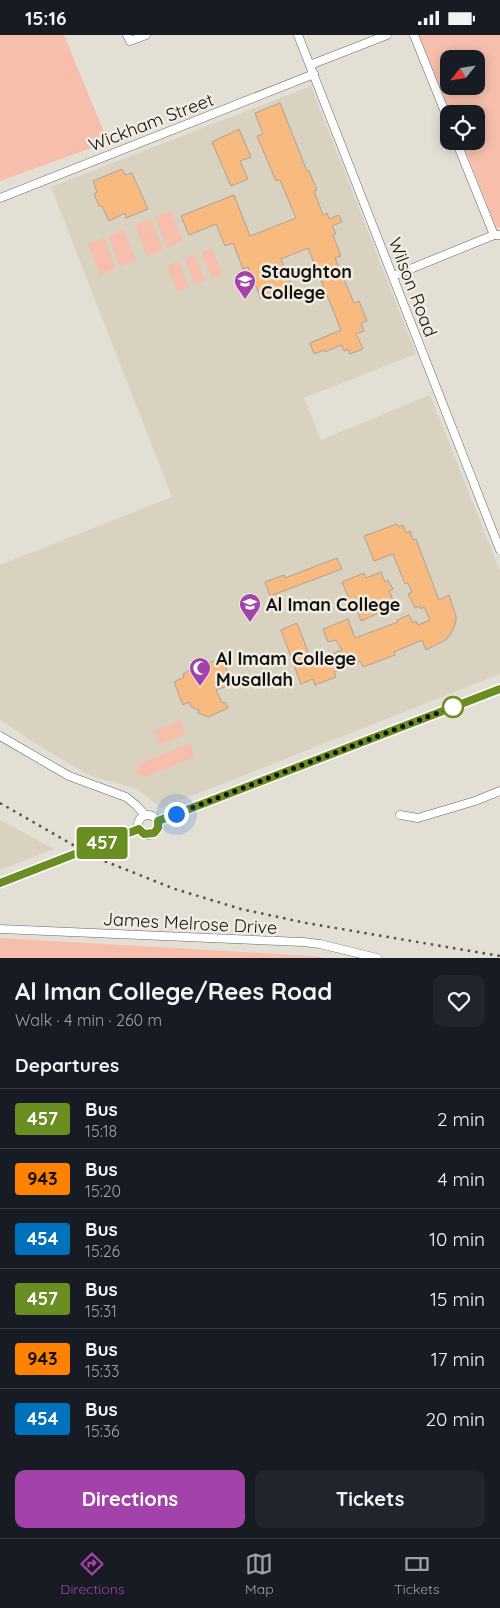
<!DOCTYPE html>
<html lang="en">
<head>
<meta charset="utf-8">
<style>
  body { margin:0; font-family:Quicksand,sans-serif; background:#20242c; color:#f1f3f6; height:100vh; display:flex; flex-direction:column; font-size:19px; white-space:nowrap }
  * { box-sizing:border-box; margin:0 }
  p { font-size:16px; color:#9ea1a6 }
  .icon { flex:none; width:28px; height:28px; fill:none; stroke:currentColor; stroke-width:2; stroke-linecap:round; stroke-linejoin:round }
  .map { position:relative; height:923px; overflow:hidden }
  .drawer { display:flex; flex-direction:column; background:#171b24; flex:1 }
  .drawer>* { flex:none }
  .badge { padding:0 10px; border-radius:4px; font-size:18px; line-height:32px }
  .needle { width:32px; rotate:240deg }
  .controls { position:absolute; left:440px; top:15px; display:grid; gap:10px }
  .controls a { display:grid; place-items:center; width:45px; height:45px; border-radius:10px; background:#171b24; box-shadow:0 2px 12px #0003; font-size:25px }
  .you { position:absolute; width:25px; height:25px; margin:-12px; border:4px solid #fff; border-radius:50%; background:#1a73e8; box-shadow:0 0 0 8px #1a73e833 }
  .map>.badge { position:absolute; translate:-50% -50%; box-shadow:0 0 0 2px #fff }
  h2 { padding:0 15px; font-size:19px; line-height:45px }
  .round { display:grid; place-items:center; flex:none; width:52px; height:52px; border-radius:10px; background:#20242c }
  .headline { display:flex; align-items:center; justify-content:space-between; height:85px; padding:0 15px }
  h1 { font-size:24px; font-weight:700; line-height:38px }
  .button { display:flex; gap:10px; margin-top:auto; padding:10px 15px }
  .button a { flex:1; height:58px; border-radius:10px; background:#a342aa; color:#fff; font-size:20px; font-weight:700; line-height:58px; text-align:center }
  .button a+a { background:#20242c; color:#f1f3f6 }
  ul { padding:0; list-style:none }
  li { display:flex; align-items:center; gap:15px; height:60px; padding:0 15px; border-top:1px solid #363941 }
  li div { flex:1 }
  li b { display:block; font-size:19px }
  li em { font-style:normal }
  li .badge { min-width:55px; font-weight:700; text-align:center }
  .status { display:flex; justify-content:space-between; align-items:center; height:35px; padding:0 25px; background:#171b24; direction:ltr }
  .status svg { height:14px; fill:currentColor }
  .tabs { display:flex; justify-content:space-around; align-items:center; height:70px; border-top:1px solid #363941; background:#171b24; font-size:14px; color:#9ea1a6 }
  .tabs a { display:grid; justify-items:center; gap:2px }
  .tabs .selected { color:#a342aa }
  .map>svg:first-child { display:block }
  .built { fill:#d9d2c0 }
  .green { fill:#f7beab; fill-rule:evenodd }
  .building { fill:#f9ba7f; stroke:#aba29a }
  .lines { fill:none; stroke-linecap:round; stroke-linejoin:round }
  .minor-casing { stroke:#6b675e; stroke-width:9 }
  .minor { stroke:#fff; stroke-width:8 }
  .rail { stroke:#55524d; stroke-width:2.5; stroke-dasharray:2.5 5; stroke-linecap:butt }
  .line-casing { stroke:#fff; stroke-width:11 }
  .line { stroke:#6b8e23; stroke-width:8 }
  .walk { stroke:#13110e; stroke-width:5; stroke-dasharray:0 9 }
  .stop-dot { fill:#fff; stroke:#6b8e23; stroke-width:2.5 }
  .labels { text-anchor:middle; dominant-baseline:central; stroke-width:5; stroke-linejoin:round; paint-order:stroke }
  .street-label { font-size:18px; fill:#13110e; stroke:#f1ece2 }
  .poi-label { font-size:18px; font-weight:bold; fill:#13110e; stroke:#f1ece2; text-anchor:start }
</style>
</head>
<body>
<div class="status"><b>15:16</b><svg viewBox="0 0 49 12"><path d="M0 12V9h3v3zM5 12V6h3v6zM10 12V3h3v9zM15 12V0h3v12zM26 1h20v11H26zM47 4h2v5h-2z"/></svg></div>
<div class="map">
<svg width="500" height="923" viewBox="0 0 500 923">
  <rect width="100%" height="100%" fill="#e4dfd4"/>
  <g class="built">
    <polygon points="311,51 416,319 304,363 321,405 430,360 500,536 500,639 161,773 137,754 91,741 44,714 0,685 0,530 172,462 51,152"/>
    <polygon points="0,784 0,785 54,814 0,835"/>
  </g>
  <g class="green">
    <polygon points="0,0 64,0 108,107 0,146"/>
    <path d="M419,0H500V193L496,192L462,106H476V79H451ZM449,24H476V51H449Z"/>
    <polygon points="171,176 183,206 167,213 155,182"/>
    <polygon points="150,184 163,214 147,221 135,190"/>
    <polygon points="124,195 136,225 120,231 108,201"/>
    <polygon points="104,203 116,233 100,240 88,209"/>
    <polygon points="212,213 222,239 212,243 201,218"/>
    <polygon points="195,220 205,245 195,250 184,224"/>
    <polygon points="178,226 189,252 178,257 167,231"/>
    <polygon points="180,685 185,700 159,710 154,696"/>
    <polygon points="190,708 195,722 145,742 136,738 139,729"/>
    <polygon points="0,903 313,921 327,923 0,923"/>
  </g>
  <g class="building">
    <polygon points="280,68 307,136 309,136 317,155 314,156 323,180 327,178 329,184 339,180 342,187 332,191 336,199 333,200 341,221 335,223 354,268 359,266 367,286 361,288 364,296 356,299 363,314 350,319 348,314 344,316 341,310 325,317 324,315 314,319 310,308 341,295 308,213 281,224 292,252 261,264 248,232 243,234 233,208 225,211 216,189 189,200 181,181 234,160 250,201 296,183 280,145 276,146 257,101 263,99 255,78"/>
    <polygon points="239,94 251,122 240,126 248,144 231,151 212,107"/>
    <polygon points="122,134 125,140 132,138 148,174 126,183 125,178 109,186 102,171 99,171 94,159 97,157 93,146"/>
    <polygon points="397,489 399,492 403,490 406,498 410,496 413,505 416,504 439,565 449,560 456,581 456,587 452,597 447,604 426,615 422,605 394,617 395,620 363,632 360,626 334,637 336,642 315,650 313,644 301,649 281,595 297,588 312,627 342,615 336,605 328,607 323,594 348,584 355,603 398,587 397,585 409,580 413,588 416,586 418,590 430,585 424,572 421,574 420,571 415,573 408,559 412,557 408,548 405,549 393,519 374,526 364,501"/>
    <polygon points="337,523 342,534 270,561 265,547 284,540 285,543"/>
    <polygon points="381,537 385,547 388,545 393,554 389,556 394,567 392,572 361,586 353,564 350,566 342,547 364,538 366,543"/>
    <polygon points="222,623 233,649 216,655 222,668 225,667 228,673 208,682 198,678 199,675 191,672 189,667 183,670 174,647 184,642 183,639 192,634"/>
  </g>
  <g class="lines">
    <g class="minor-casing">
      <g id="minor">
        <polyline points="127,0 130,6 146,0"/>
        <polyline points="298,0 500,515"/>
        <polyline points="414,0 449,87"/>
        <polyline points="310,30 387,0"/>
        <polyline points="456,106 494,200"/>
        <polyline points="0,163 314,39"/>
        <polyline points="393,241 494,200 500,200"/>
        <polyline points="0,701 69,741 126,762 136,770 145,780"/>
        <circle cx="148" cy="790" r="10"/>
        <polyline points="400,780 418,783 475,766 500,756"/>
        <polyline points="158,786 500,654"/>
        <polyline points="0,848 139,794"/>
        <polyline points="0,894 303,907 320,909 377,923"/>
      </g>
    </g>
    <use href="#minor" class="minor"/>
    <polyline class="rail" points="0,768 94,822 175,854 241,874 306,888 500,921"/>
  </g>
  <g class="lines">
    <g class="line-casing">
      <polyline id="line" points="0,848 139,794 144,799 154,798 158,793 158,786 500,654"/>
    </g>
    <use href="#line" class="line"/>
    <polyline class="walk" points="176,779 453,672"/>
  </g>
  <defs>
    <g id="school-pin" transform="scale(1.125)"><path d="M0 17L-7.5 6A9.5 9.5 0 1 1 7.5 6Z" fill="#a342aa" stroke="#f1ece2"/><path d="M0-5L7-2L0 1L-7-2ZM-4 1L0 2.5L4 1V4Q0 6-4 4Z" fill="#fff"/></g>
    <g id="mosque-pin" transform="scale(1.125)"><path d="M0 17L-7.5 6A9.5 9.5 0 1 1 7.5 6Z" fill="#a342aa" stroke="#f1ece2"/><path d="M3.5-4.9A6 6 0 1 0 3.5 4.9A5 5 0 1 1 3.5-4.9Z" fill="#fff"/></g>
  </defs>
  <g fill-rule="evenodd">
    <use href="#school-pin" x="245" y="246"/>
    <use href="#school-pin" x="250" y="569"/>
    <use href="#mosque-pin" x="200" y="633"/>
  </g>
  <circle class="stop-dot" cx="453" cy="672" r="10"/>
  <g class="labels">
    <g class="street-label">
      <text transform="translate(151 87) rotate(-21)">Wickham Street</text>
      <text transform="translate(413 252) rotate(69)">Wilson Road</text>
      <text transform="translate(190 888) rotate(3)">James Melrose Drive</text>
    </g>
    <g class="poi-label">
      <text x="261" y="236">Staughton<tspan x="261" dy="21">College</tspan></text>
      <text x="266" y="569">Al Iman College</text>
      <text x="216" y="623">Al Imam College<tspan x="216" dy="21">Musallah</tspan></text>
    </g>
  </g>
</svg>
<div class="controls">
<a><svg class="needle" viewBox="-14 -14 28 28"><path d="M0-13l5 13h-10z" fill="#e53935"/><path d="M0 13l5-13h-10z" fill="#9ea1a6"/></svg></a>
<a><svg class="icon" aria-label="locate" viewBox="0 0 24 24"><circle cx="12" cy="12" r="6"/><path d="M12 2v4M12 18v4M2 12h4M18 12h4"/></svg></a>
</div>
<div class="you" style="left:176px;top:779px"></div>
<b class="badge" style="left:102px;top:808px;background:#6b8e23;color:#fff">457</b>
</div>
<section class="drawer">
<div class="headline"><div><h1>Al Iman College/Rees Road</h1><p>Walk · 4 min · 260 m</p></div><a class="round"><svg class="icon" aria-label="heart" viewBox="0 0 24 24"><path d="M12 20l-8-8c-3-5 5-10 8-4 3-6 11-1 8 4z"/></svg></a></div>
<h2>Departures</h2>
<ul>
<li><span class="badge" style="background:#6b8e23;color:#fff">457</span><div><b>Bus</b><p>15:18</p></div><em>2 min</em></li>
<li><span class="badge" style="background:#ff8200;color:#111">943</span><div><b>Bus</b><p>15:20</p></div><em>4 min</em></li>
<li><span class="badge" style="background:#0072bc;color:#fff">454</span><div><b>Bus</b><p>15:26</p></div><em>10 min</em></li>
<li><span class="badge" style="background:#6b8e23;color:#fff">457</span><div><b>Bus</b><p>15:31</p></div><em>15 min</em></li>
<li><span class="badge" style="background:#ff8200;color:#111">943</span><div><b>Bus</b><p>15:33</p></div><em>17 min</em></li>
<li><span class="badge" style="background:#0072bc;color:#fff">454</span><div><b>Bus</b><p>15:36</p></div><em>20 min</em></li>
</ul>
<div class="button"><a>Directions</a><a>Tickets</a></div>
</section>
<nav class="tabs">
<a class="selected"><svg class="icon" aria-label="directions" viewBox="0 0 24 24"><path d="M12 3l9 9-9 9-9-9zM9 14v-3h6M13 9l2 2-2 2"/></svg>Directions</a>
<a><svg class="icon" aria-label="map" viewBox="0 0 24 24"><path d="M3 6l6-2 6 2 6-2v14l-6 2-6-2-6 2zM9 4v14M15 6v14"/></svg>Map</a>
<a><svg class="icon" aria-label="tickets" viewBox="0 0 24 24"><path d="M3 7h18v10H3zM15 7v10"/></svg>Tickets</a>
</nav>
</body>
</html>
